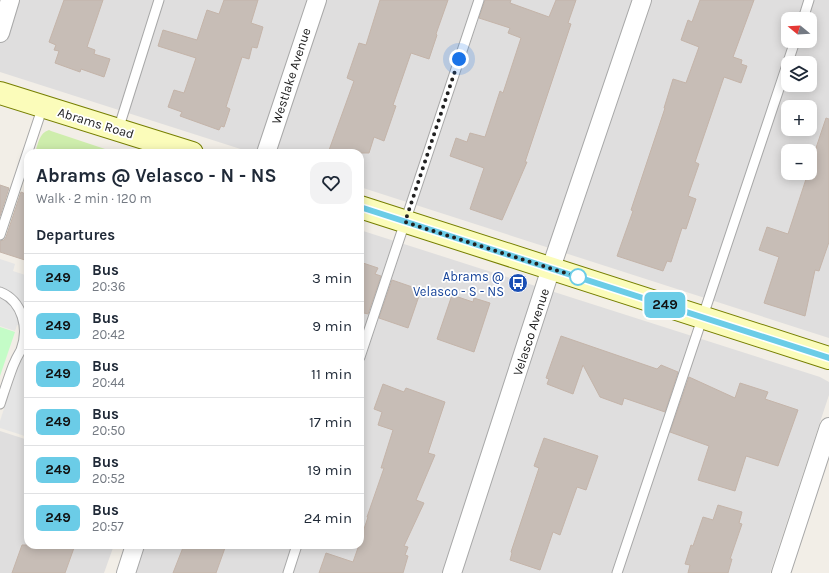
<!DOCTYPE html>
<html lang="en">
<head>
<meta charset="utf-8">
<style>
  body { margin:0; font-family:Karla,sans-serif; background:#f2f2f3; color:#1f2937; height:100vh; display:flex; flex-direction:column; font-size:15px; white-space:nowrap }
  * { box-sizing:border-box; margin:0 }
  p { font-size:13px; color:#747a83 }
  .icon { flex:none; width:22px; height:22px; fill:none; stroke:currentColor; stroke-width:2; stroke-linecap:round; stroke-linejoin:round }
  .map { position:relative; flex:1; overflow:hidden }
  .drawer { position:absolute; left:24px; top:149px; width:340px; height:400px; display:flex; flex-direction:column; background:#fff; border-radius:12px; box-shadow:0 2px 10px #0003 }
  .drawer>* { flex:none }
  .badge { padding:0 8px; border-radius:6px; font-size:14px; line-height:26px }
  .needle { width:26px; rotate:288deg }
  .buttons { position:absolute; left:781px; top:12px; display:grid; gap:8px }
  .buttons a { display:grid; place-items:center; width:36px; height:36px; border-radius:8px; background:#fff; box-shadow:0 2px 10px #0003; font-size:20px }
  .you { position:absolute; width:20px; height:20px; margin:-10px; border:3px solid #fff; border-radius:50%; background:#1a73e8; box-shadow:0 0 0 6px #1a73e833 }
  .map>.badge { position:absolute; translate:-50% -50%; box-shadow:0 0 0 2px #fff }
  h2 { padding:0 12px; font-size:15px; line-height:36px }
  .round { display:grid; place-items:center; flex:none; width:42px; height:42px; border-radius:12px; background:#f2f2f3 }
  .headline { display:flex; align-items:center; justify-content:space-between; height:68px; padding:0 12px }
  h1 { font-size:19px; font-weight:700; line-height:30px }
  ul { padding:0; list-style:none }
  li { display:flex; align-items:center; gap:12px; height:48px; padding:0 12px; border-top:1px solid #e0e1e3 }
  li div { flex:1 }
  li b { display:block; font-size:15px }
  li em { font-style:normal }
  li .badge { min-width:44px; font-weight:700; text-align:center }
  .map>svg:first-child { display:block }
  .residential { fill:#dfdede; fill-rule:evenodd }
  .grass { fill:#ceedac }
  .park { fill:#c4fcc7 }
  .parking { fill:#e5e5e5 }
  .building { fill:#c7bdb6; stroke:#c4b4a9 }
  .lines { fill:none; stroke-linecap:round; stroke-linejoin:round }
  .lane-casing { stroke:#a8a8a8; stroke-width:11 }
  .street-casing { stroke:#a8a8a8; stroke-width:20 }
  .secondary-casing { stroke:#767f00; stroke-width:24 }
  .lane { stroke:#fff; stroke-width:9 }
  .street { stroke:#fff; stroke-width:18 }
  .secondary { stroke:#fbfcba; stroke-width:22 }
  .line-casing { stroke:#fff; stroke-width:9 }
  .line { stroke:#6bcce7; stroke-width:6 }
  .walk { stroke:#212121; stroke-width:4; stroke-dasharray:0 7.2 }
  .stop-dot { fill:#fff; stroke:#6bcce7; stroke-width:2 }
  .labels { text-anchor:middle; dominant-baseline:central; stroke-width:3.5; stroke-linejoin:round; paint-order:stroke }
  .street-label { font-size:13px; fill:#212121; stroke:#fff }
  .transit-label { font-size:13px; fill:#164399; stroke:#fff; text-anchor:end }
</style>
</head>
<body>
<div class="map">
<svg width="829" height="573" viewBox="0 0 829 573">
  <rect width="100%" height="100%" fill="#f2eee7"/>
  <g class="residential">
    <path d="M0,0H829V338L360,187V153H253L0,72ZM788,19H810V41H788ZM788,63H810V85H788ZM788,107H810V129H788ZM788,151H810V173H788Z"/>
    <polygon points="360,230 820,377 829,382 829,395 770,573 133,573 142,545 360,545"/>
    <polygon points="0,431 28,440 28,545 114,545 104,573 0,573"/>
  </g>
  <path class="grass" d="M49,130L51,131L117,153H35C38,144 39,133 49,130Z"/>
  <polygon class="park" points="0,327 15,332 0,376"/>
  <g class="parking">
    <polygon points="0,259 15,264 13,271 28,276 26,284 28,285 28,328 17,325 15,331 0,326"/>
    <polygon points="28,344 28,437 0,428 0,421 17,369"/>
  </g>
  <g class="building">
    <polygon points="64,0 103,0 87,47 95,50 94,54 110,59 104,77 81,69 80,72 55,63 59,51 54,50 56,45 49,42"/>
    <polygon points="224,0 258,0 251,23 263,27 257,48 252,47 249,59 242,57 226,107 230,109 224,127 221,126 219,130 180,116 182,112 168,107 174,90 184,93 196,58 158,46 163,30 197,40 207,10 219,14"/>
    <polygon points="380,0 448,0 436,34 437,35 429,59 411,53 393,105 396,106 384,141 374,137 369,153 328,153 354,81 347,78 359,43 366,45"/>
    <polygon points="485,0 511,0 510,3 549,17 556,0 576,0 568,23 571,24 525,162 527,162 502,220 470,209 484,168 450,156 456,138 467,142 470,133 485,137 500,91 503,93 521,38 508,33 510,28 479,18"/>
    <polygon points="700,0 754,0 733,57 742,60 741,64 747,66 741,83 724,77 695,162 699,164 688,196 696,199 686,229 682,228 671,262 667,261 663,271 617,256 633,211 631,210 665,108 664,108 673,79 686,83 699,47 681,40 688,20 692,22"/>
    <polygon points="826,118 829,119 829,242 819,271 815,270 805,316 764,303 779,257 759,250 767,227 788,234 808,173 810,173 810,166"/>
    <polygon points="0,185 9,188 0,216"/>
    <polygon points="21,192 28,195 28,261 0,252 0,241 4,240 6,237"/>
    <polygon points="360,262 378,268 375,274 381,276 368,314 360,312"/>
    <polygon points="392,280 421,290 408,328 379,318"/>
    <polygon points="452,295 473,302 474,298 490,303 474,352 437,339"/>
    <polygon points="561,336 657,369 661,365 678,372 665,412 624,398 622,405 600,397 583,365 573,394 547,384 549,379 546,378"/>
    <polygon points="689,377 735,398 740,383 768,392 765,399 798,410 778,466 746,456 735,491 698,480 709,446 670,432"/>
    <polygon points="383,384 404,392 406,388 445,402 428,453 435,455 416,500 424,503 404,546 408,547 405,555 408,556 403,573 319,573 326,553 353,562 359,545 360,545 360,541 368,517 367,517 384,468 381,468 393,430 378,425 382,412 374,409"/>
    <polygon points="544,438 598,456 586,490 577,487 560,535 553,532 540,570 510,560 512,553 511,552 539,468 534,466"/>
    <polygon points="718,505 742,512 739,523 742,524 730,559 732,559 728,573 688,573 690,565 685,564 691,545 693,546 703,517 713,520"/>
    <polygon points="22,545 75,545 65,573 12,573"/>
    <polygon points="184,545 226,545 216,573 173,573"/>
  </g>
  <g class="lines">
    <g class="lane-casing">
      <g id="lane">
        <polyline points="803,19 809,0"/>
        <polyline points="118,130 159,0"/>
        <polyline points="0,235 43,106"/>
        <path d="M0,292C23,301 29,329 21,350C18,355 15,361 13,366C8,379 4,392 0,404"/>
        <polyline points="360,357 479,0"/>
        <polyline points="288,573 297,545"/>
        <polyline points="617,573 795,41"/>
      </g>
    </g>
    <g class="street-casing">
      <g id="street">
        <polyline points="0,33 10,0"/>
        <polyline points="266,153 317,0"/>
        <polyline points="126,573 135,545"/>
        <polyline points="452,573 551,268 642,0"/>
        <polyline points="781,573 829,427"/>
      </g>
    </g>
    <g class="secondary-casing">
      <g id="secondary">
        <polyline points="0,93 192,153"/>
        <polyline points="360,207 829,358"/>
      </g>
    </g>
    <use href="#lane" class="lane"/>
    <use href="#street" class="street"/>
    <use href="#secondary" class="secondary"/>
  </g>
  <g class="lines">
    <g class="line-casing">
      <polyline id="line" points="360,207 829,358"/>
    </g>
    <use href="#line" class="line"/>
    <polyline class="walk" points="459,59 405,222 584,279 578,277"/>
  </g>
  <defs>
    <g id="bus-disc" transform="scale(1)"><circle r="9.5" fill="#1a4fb4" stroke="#fff"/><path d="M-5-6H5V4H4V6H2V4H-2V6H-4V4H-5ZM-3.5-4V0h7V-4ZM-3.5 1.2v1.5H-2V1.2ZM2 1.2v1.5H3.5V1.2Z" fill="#fff"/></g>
  </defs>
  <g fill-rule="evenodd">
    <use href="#bus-disc" x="518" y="283"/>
  </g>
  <circle class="stop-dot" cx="578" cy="277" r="8"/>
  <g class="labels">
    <g class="street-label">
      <text transform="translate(291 76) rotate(-72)">Westlake Avenue</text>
      <text transform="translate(96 123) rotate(17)">Abrams Road</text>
      <text transform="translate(531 332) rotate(-72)">Velasco Avenue</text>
    </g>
    <g class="transit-label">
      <text x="504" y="276">Abrams @<tspan x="504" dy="15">Velasco - S - NS</tspan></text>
    </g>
  </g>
</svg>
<div class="buttons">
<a><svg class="needle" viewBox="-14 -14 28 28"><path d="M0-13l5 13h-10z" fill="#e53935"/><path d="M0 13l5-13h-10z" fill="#747a83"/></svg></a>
<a><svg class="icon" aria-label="layers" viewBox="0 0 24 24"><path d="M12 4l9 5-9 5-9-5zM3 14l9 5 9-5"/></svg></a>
<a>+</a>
<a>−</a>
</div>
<div class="you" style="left:459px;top:59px"></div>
<b class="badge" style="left:665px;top:305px;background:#6bcce7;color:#111">249</b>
<section class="drawer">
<div class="headline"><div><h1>Abrams @ Velasco - N - NS</h1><p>Walk · 2 min · 120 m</p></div><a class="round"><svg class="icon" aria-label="heart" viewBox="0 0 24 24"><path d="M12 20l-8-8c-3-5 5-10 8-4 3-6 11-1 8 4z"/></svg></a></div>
<h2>Departures</h2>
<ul>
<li><span class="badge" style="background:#6bcce7;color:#111">249</span><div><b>Bus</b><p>20:36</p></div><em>3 min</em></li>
<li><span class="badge" style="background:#6bcce7;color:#111">249</span><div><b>Bus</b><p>20:42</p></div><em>9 min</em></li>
<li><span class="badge" style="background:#6bcce7;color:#111">249</span><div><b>Bus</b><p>20:44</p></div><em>11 min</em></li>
<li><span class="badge" style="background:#6bcce7;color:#111">249</span><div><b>Bus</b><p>20:50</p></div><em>17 min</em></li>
<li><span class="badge" style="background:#6bcce7;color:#111">249</span><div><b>Bus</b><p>20:52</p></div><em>19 min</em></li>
<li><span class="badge" style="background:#6bcce7;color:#111">249</span><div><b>Bus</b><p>20:57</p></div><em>24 min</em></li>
</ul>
</section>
</div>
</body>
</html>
